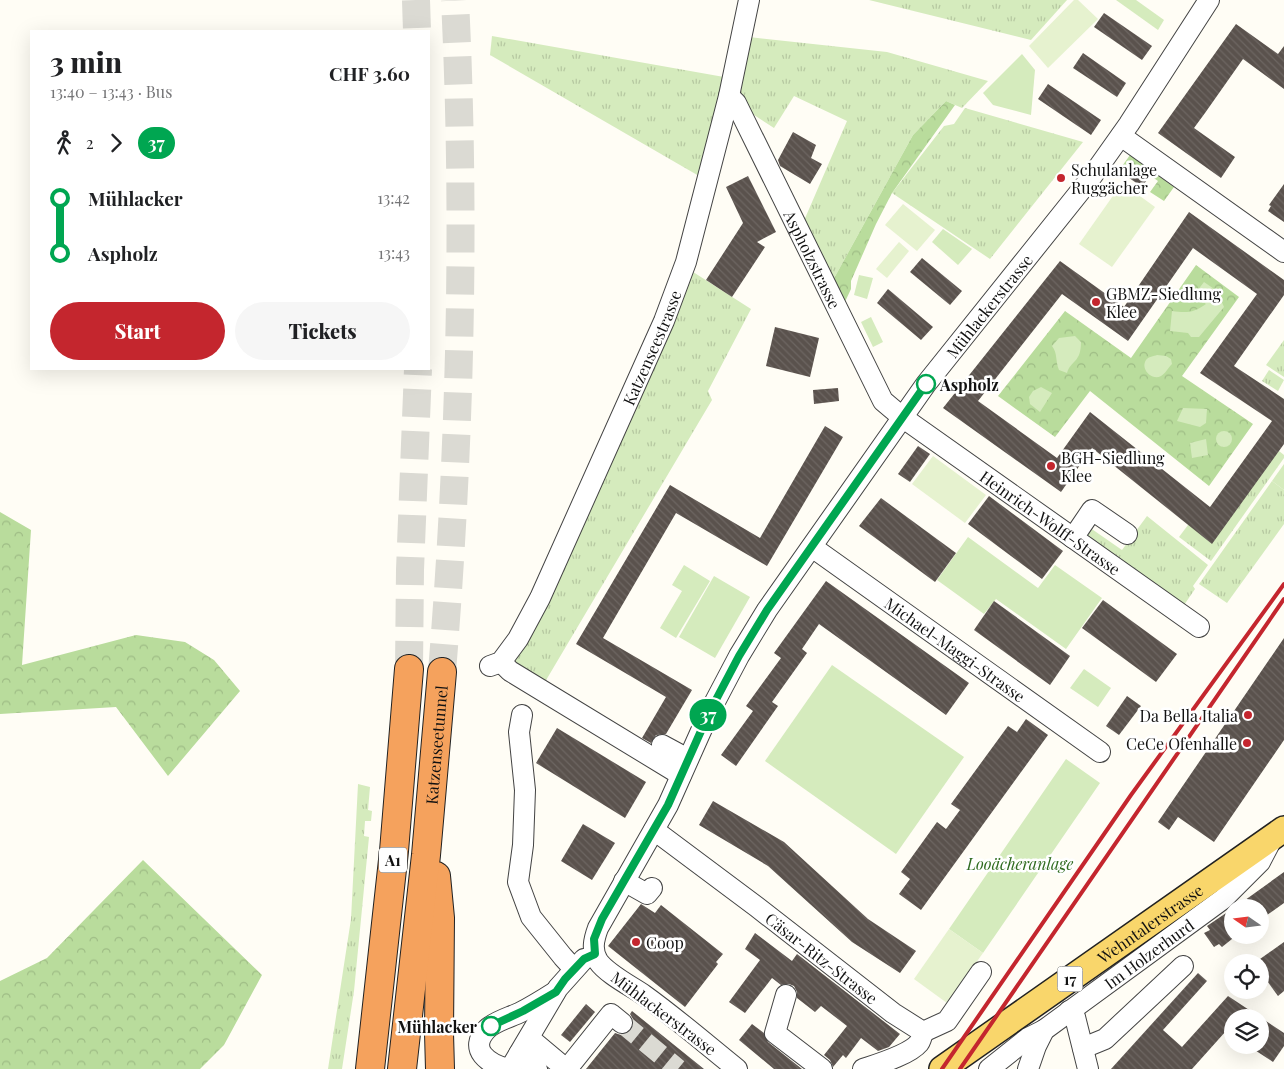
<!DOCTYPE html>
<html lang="en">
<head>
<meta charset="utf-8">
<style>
  body { margin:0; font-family:"Playfair Display",serif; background:#f6f6f6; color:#202124; height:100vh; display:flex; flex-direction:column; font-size:19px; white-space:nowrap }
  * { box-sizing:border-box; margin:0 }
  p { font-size:16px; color:#757577 }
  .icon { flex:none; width:28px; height:28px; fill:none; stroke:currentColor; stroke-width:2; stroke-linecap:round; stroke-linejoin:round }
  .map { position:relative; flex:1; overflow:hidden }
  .drawer { position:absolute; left:30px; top:30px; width:400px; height:340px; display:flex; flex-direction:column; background:#fff; border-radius:0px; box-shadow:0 5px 20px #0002 }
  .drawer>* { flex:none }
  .badge { padding:0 10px; border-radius:16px; font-size:18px; line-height:32px }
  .needle { width:32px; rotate:284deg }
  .fabs { position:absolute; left:1224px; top:899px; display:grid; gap:10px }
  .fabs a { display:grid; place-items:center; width:45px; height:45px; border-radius:50%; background:#fff; box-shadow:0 5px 20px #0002; font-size:25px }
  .map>.badge { position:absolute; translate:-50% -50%; box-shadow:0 0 0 2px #fff }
  .legs { display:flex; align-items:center; gap:8px; height:55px; padding:0 20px; font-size:16px }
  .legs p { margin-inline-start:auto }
  .headline { display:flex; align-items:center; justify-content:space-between; height:85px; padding:0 20px }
  h1 { font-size:28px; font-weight:800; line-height:38px }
  .action { display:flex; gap:10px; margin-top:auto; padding:10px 20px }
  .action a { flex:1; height:58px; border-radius:30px; background:#c4262e; color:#fff; font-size:20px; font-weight:800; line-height:58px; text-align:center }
  .action a+a { background:#f6f6f6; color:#202124 }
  ul { padding:0 20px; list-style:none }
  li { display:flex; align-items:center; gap:18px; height:55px; font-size:19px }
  li i { display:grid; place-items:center; width:8px; height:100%; margin:0 6px; background:currentColor }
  li i::after { content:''; width:12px; height:12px; margin:-6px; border:4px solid; border-radius:50%; background:#fff }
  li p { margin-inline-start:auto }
  li:first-child i { background:linear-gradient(#0000 50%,currentColor 0) }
  li:last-child i { background:linear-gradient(currentColor 50%,#0000 0) }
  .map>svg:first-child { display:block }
  .grass { fill:url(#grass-tufts) }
  .forest { fill:url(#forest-crowns) }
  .park { fill:#d5ebbd }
  .pitch { fill:#e6f2cf }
  .building { fill:url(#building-back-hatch); fill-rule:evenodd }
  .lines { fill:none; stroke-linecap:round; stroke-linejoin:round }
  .minor-tunnel { stroke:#dbdad3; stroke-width:20; stroke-dasharray:20 10; stroke-linecap:butt }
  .highway-tunnel { stroke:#dbdad3; stroke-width:28; stroke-dasharray:28 14; stroke-linecap:butt }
  .minor-casing { stroke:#444; stroke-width:22 }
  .major-casing { stroke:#222; stroke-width:28 }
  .highway-casing { stroke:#222; stroke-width:30 }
  .minor { stroke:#fff; stroke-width:20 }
  .major { stroke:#f9d66b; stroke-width:25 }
  .highway { stroke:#f5a25d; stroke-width:28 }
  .rail { stroke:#c4262e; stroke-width:4 }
  .line-1-casing { stroke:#fff; stroke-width:11 }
  .line-1 { stroke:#00a651; stroke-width:8 }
  .poi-dot { fill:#c4262e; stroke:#fff; stroke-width:2 }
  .stop-1-dot { fill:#fff; stroke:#00a651; stroke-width:2.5 }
  .labels { text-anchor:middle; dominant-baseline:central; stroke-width:5; stroke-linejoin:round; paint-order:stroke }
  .shield { fill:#fff; stroke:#585858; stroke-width:1 }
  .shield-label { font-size:15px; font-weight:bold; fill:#111 }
  .poi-label { font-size:16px; fill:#111; stroke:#fff; text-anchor:start }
  .street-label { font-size:16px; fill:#111; stroke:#fff }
  .stop-label { font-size:16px; font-weight:bold; fill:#111; stroke:#fff; text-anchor:start }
  .park-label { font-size:16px; font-style:italic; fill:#2f6b1f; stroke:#fff }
</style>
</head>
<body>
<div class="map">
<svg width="1284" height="1069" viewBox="0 0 1284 1069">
  <defs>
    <pattern id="grass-tufts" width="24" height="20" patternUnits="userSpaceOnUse" patternTransform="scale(1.25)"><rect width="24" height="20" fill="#d5ebbd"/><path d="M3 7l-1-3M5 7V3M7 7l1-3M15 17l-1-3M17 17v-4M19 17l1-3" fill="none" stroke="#b6c8a1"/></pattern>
    <pattern id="forest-crowns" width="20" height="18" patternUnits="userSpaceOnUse" patternTransform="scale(1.25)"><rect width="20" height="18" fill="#b9dc9c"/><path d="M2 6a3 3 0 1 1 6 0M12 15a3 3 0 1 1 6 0" fill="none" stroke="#9ebc85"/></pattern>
    <pattern id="building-back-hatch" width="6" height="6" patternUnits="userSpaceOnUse" patternTransform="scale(1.25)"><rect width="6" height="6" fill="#5a524d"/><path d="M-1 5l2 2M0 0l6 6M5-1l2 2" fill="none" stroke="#6d6662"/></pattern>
  </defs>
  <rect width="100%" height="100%" fill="#fffdf5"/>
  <g class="grass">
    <polygon points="869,0 1067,0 1031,40"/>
    <polygon points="492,36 724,77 699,176 490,55"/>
    <polygon points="749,37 887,52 988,81 962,108 946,101 913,135 832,282 803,223 847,121 794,96 774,128 754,115 737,91"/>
    <polygon points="965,108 1083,142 990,259 892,193 944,126 954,124"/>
    <polygon points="690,270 751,309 708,391 712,400 542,687 509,659 552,596 610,455"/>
    <polygon points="1284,340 1284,377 1266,365"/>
    <polygon points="1269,370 1284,380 1278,391 1262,381"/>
    <polygon points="1279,451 1284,455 1284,458 1211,561 1179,537 1188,525"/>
    <polygon points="1272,481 1284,490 1284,524 1227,603 1199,584"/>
    <polygon points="1147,516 1208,565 1193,586 1195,589 1182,608 1080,534 1086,525 1122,550"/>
    <polygon points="358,784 370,787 368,810 372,811 371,821 365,821 364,836 369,837 354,991 342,1069 328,1069 351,919"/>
  </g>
  <g class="forest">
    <polygon points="946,101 955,105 892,193 876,224 851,281 851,289 843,306 832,282 913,135"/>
    <polygon points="1130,155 1174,187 1164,201 1150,192 1158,181 1132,163 1125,173 1120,169"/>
    <polygon points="1196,265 1239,297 1182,376 1253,424 1209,486 1090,391 1055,437 998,396 1065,311 1131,358"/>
    <polygon points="0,512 31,530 22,665 136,635 185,642 214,660 240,691 168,776 116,707 0,714"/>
    <polygon points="143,860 262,975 224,1045 200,1069 0,1069 0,981 47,958"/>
  </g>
  <g class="park">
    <polygon points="1116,0 1136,0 1164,20 1158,30"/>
    <polygon points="1022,54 1035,70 1031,115 993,105 983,93"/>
    <polygon points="943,229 972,249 958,265 932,242"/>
    <polygon points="859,275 873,278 867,299 854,295"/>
    <path d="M1204,282L1217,291L1224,307L1199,337H1191L1188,333L1170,331L1172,311C1186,313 1194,313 1206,304L1194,295Z"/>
    <polygon points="871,317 883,342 873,347 861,322"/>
    <path d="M1075,336L1081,342C1081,363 1071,360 1067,373L1059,370C1055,361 1058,354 1052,346L1059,338Z"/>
    <path d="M1157,355L1166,356L1171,359L1172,364C1168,368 1165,374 1161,376C1152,381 1140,369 1146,360C1148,357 1154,356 1157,355Z"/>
    <polygon points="1041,387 1052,393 1040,412 1030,404 1029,397 1033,391"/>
    <polygon points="1183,408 1207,409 1206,423 1200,427 1177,421"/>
    <circle cx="1224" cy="439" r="8"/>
    <polygon points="1206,439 1208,455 1192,458 1190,443"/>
    <polygon points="1284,464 1284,490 1272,481"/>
    <polygon points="968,537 1038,588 1055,565 1102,598 1066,649 996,599 984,614 937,580"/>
    <polygon points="684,565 710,581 676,638 660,628 682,591 672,585"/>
    <polygon points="714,576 750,597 715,658 679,637"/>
    <polygon points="832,665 964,757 896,854 765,761"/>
    <polygon points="1084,669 1111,688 1098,707 1070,688"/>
    <polygon points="1066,759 1100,783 983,953 949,929"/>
  </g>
  <g class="pitch">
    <polygon points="1074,0 1078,0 1098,19 1048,68 1029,46"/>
    <polygon points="1122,183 1155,207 1112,267 1079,244"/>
    <polygon points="903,204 935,230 917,251 885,225"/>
    <polygon points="899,242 909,251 887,278 876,269"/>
    <polygon points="933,456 986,495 965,523 912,484"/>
    <polygon points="949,929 983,953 947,1003 914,979"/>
  </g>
  <g class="building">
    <polygon points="1104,13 1152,46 1142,60 1094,27"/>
    <polygon points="1236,24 1278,54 1284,46 1284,89 1243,59 1205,113 1194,128 1235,157 1221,178 1158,133"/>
    <polygon points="1083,53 1126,83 1117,97 1073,68"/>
    <polygon points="1048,84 1101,120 1091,135 1038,99"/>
    <polygon points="793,132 816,145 811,158 822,164 810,184 780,166 778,160"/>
    <polygon points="1132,165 1149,177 1142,187 1125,175"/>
    <polygon points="748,176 776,232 757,242 765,247 732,297 706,280 743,223 726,187"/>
    <polygon points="1284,184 1284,222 1268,211 1271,206 1269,205"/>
    <path d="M1189,212L1284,280V295L1234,366L1284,399V444L1212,544L1092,448L1061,492L943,408L1060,261L1124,307ZM1193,248L1257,294L1200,373L1272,421L1210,507L1090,412L1057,458L978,401L1062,294L1128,341Z"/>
    <polygon points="922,258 962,291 950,305 910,272"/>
    <polygon points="888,289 933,327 921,340 877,303"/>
    <polygon points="775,327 819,338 810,377 766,366"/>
    <polygon points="838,388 839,401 814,404 813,390"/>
    <polygon points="825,426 843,437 767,566 676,513 603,638 692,690 666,734 656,735 651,743 642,738 666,697 576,644 670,485 760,538"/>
    <polygon points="918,446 930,454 910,482 898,474"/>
    <polygon points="989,496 1063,551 1042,579 968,524"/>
    <polygon points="881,498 956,553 935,582 859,526"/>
    <polygon points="826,581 969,683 946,715 819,624 802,649 807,653 772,702 778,706 736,766 721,755 753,711 746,706 781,658 774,653"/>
    <polygon points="1103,600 1177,654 1156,682 1082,628"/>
    <polygon points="994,601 1070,656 1050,685 974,630"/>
    <polygon points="1284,638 1284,740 1214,842 1178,817 1169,830 1158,822"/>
    <polygon points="1127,696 1141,706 1119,735 1106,726"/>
    <polygon points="1026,719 1048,735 921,910 899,894 910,879 901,872 937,822 946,829 960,810 951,804 1008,726 1017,732"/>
    <polygon points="557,728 646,782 625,818 536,763"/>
    <polygon points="713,801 784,842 868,919 916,951 900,973 852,942 768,866 699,825"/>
    <polygon points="583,824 615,843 592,880 561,861"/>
    <polygon points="1284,872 1284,903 1260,920 1260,908 1234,908"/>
    <polygon points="641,904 655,913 661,905 723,954 716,962 718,964 685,1007 608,946"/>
    <polygon points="1232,909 1232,939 1222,947 1219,944 1214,947 1204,933 1210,930 1207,926"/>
    <polygon points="755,933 792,961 797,954 900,1034 889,1047 878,1051 861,1038 846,1058 843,1055 833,1067 830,1060 824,1055 847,1026 821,1006 815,1012 797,998 797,992 794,986 789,984 781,985 772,978 745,1013 729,1002 760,960 745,949"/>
    <polygon points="1284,942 1284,991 1278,996 1260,971 1260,959"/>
    <polygon points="1198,973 1207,981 1163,1030 1182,1047 1228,996 1284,1033 1284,1046 1273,1062 1247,1045 1260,1045 1260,1018 1232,1018 1232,1036 1226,1031 1192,1069 1111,1069"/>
    <polygon points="586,1004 595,1012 570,1042 561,1035"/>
    <polygon points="632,1011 704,1069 586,1069 615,1033 621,1035 626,1034 631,1030 634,1024 633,1019 630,1014"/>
    <polygon points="752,1024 764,1033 768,1042 802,1069 774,1069 739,1040"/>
  </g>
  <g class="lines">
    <polyline class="minor-tunnel" points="622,1023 678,1069"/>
    <g class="highway-tunnel">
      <polyline points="416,0 417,31"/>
      <polyline points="409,669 410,570 418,369"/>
      <path d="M442,672C460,448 466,224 455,0"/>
    </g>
    <g class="minor-casing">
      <g id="minor">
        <path id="s1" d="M729,96L736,103L883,401L902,417L1199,627"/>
        <polyline points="1121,136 1284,252"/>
        <polyline points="1073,538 1092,510 1127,534"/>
        <path id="s2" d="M812,547L1100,752"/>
        <polyline points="501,662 510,671 681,775"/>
        <path id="s3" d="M490,666L501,662L518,639L540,598L664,321L686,262L729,96L749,0"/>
        <polyline points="522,715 519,732 525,790 523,845 518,882 531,917 563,957 574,969"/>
        <polyline points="662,745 688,759"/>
        <path id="s4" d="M654,830L757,907L893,1013L923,1032L947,1021L981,972"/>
        <polyline points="624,881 647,894 652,888"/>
        <polyline points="786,995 775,1033 822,1069"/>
        <polyline points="1069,1011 1075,1017 1088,1069"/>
        <polyline points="529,1038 566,1069"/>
        <polyline points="1083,1048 1105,1039 1183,966"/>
        <polyline points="519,1054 537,1069"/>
        <path d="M508,1069C489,1064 467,1050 487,1029C495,1021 511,1017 521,1012C533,1006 544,999 555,992"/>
        <polyline points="510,1069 558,988 584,959"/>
        <polyline points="567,1069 611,1014 622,1023"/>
        <path id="s5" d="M737,1069C706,1044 676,1018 644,995C631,986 607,974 598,961C591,950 594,939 598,928L668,805L709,713L739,656L767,610L926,384L1090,179L1129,124L1209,0"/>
        <path d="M863,1069C878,1064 909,1055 919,1043C921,1040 922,1036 923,1032"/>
        <polyline points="989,1069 1028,1038 1044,1030"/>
        <path id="s6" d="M1028,1069L1036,1046L1044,1030L1223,899L1260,862L1272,839"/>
      </g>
    </g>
    <g class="major-casing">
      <g id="major">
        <path id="s7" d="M942,1069L1284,829"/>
      </g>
    </g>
    <g class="highway-casing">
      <g id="highway">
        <polyline points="436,876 440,918 439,1033 440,1069"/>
        <polyline points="370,1069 394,851 409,669"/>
        <path id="s8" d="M402,1069L426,855L442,672"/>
      </g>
    </g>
    <use href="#minor" class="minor"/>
    <use href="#major" class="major"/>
    <use href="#highway" class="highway"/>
    <g class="rail">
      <polyline points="942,1069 1131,795 1284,584"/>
      <polyline points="960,1069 1284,599"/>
    </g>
  </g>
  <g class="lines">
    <g class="line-1-casing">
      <polyline id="line-1" points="491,1026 523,1011 556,992 565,979 584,959 595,954 594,939 602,919 668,805 709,713 739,656 767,610 926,384"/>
    </g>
    <use href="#line-1" class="line-1"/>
  </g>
  <g class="poi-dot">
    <circle cx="1061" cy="178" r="5"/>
    <circle cx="1096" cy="302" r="5"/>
    <circle cx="1051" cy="466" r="5"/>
    <circle cx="1248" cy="715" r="5"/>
    <circle cx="1247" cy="743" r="5"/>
    <circle cx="636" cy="942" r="5"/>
  </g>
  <g class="stop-1-dot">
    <circle cx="926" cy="384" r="9"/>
    <circle cx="491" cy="1026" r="9"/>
  </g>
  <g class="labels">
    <g class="shield">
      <rect x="379" y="847.5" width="28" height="25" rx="4"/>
      <rect x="1057.5" y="966.5" width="25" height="25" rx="4"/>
    </g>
    <g class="shield-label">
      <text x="393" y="860">A1</text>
      <text x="1070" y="979">17</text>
    </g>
    <g class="poi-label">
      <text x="1071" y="169">Schulanlage<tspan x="1071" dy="18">Ruggächer</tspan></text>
      <text x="1106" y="293">GBMZ-Siedlung<tspan x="1106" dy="18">Klee</tspan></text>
      <text x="1061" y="457">BGH-Siedlung<tspan x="1061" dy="18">Klee</tspan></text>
      <text x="1238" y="715" text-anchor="end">Da Bella Italia</text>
      <text x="1237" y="743" text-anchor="end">CeCe Ofenhalle</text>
      <text x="646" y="942">Coop</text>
    </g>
    <g class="street-label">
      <text stroke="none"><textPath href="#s1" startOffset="184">Aspholzstrasse</textPath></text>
      <text stroke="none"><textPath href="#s5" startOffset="948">Mühlackerstrasse</textPath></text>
      <text stroke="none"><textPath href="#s3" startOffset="361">Katzenseestrasse</textPath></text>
      <text stroke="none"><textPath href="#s1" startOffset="549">Heinrich-Wolff-Strasse</textPath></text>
      <text stroke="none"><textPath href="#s2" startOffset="176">Michael-Maggi-Strasse</textPath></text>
      <text stroke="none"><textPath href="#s8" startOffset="326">Katzenseetunnel</textPath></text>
      <text stroke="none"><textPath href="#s7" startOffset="254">Wehntalerstrasse</textPath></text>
      <text stroke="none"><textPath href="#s6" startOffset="172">Im Holzerhurd</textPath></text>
      <text stroke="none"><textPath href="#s4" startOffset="211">Cäsar-Ritz-Strasse</textPath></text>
      <text transform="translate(664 1013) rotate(37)">Mühlackerstrasse</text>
    </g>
    <g class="stop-label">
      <text x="940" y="384">Aspholz</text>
      <text x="477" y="1026" text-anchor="end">Mühlacker</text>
    </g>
    <g class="park-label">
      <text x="1020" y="863">Looächeranlage</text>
    </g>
  </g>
</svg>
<div class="fabs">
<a><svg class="needle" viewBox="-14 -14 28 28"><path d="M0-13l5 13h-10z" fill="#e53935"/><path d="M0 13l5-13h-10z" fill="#757577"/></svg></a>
<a><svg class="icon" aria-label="locate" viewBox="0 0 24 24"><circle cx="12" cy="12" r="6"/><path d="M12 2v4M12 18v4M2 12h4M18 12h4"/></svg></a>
<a><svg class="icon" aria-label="layers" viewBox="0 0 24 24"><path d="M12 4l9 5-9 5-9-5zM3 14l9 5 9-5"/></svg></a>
</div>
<b class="badge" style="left:708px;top:715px;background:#00a651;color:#fff">37</b>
<section class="drawer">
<div class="headline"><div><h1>3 min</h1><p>13:40 – 13:43 · Bus</p></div><b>CHF 3.60</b></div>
<div class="legs"><svg class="icon" aria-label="walk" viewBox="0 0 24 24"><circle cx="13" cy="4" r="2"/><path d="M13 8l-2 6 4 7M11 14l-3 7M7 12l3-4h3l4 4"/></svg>2<svg class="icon" aria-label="forward" viewBox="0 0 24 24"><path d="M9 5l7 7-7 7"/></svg><b class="badge" style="background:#00a651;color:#fff">37</b></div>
<ul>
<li><i style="color:#00a651"></i><b>Mühlacker</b><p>13:42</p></li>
<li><i style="color:#00a651"></i><b>Aspholz</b><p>13:43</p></li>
</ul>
<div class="action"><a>Start</a><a>Tickets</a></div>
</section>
</div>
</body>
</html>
